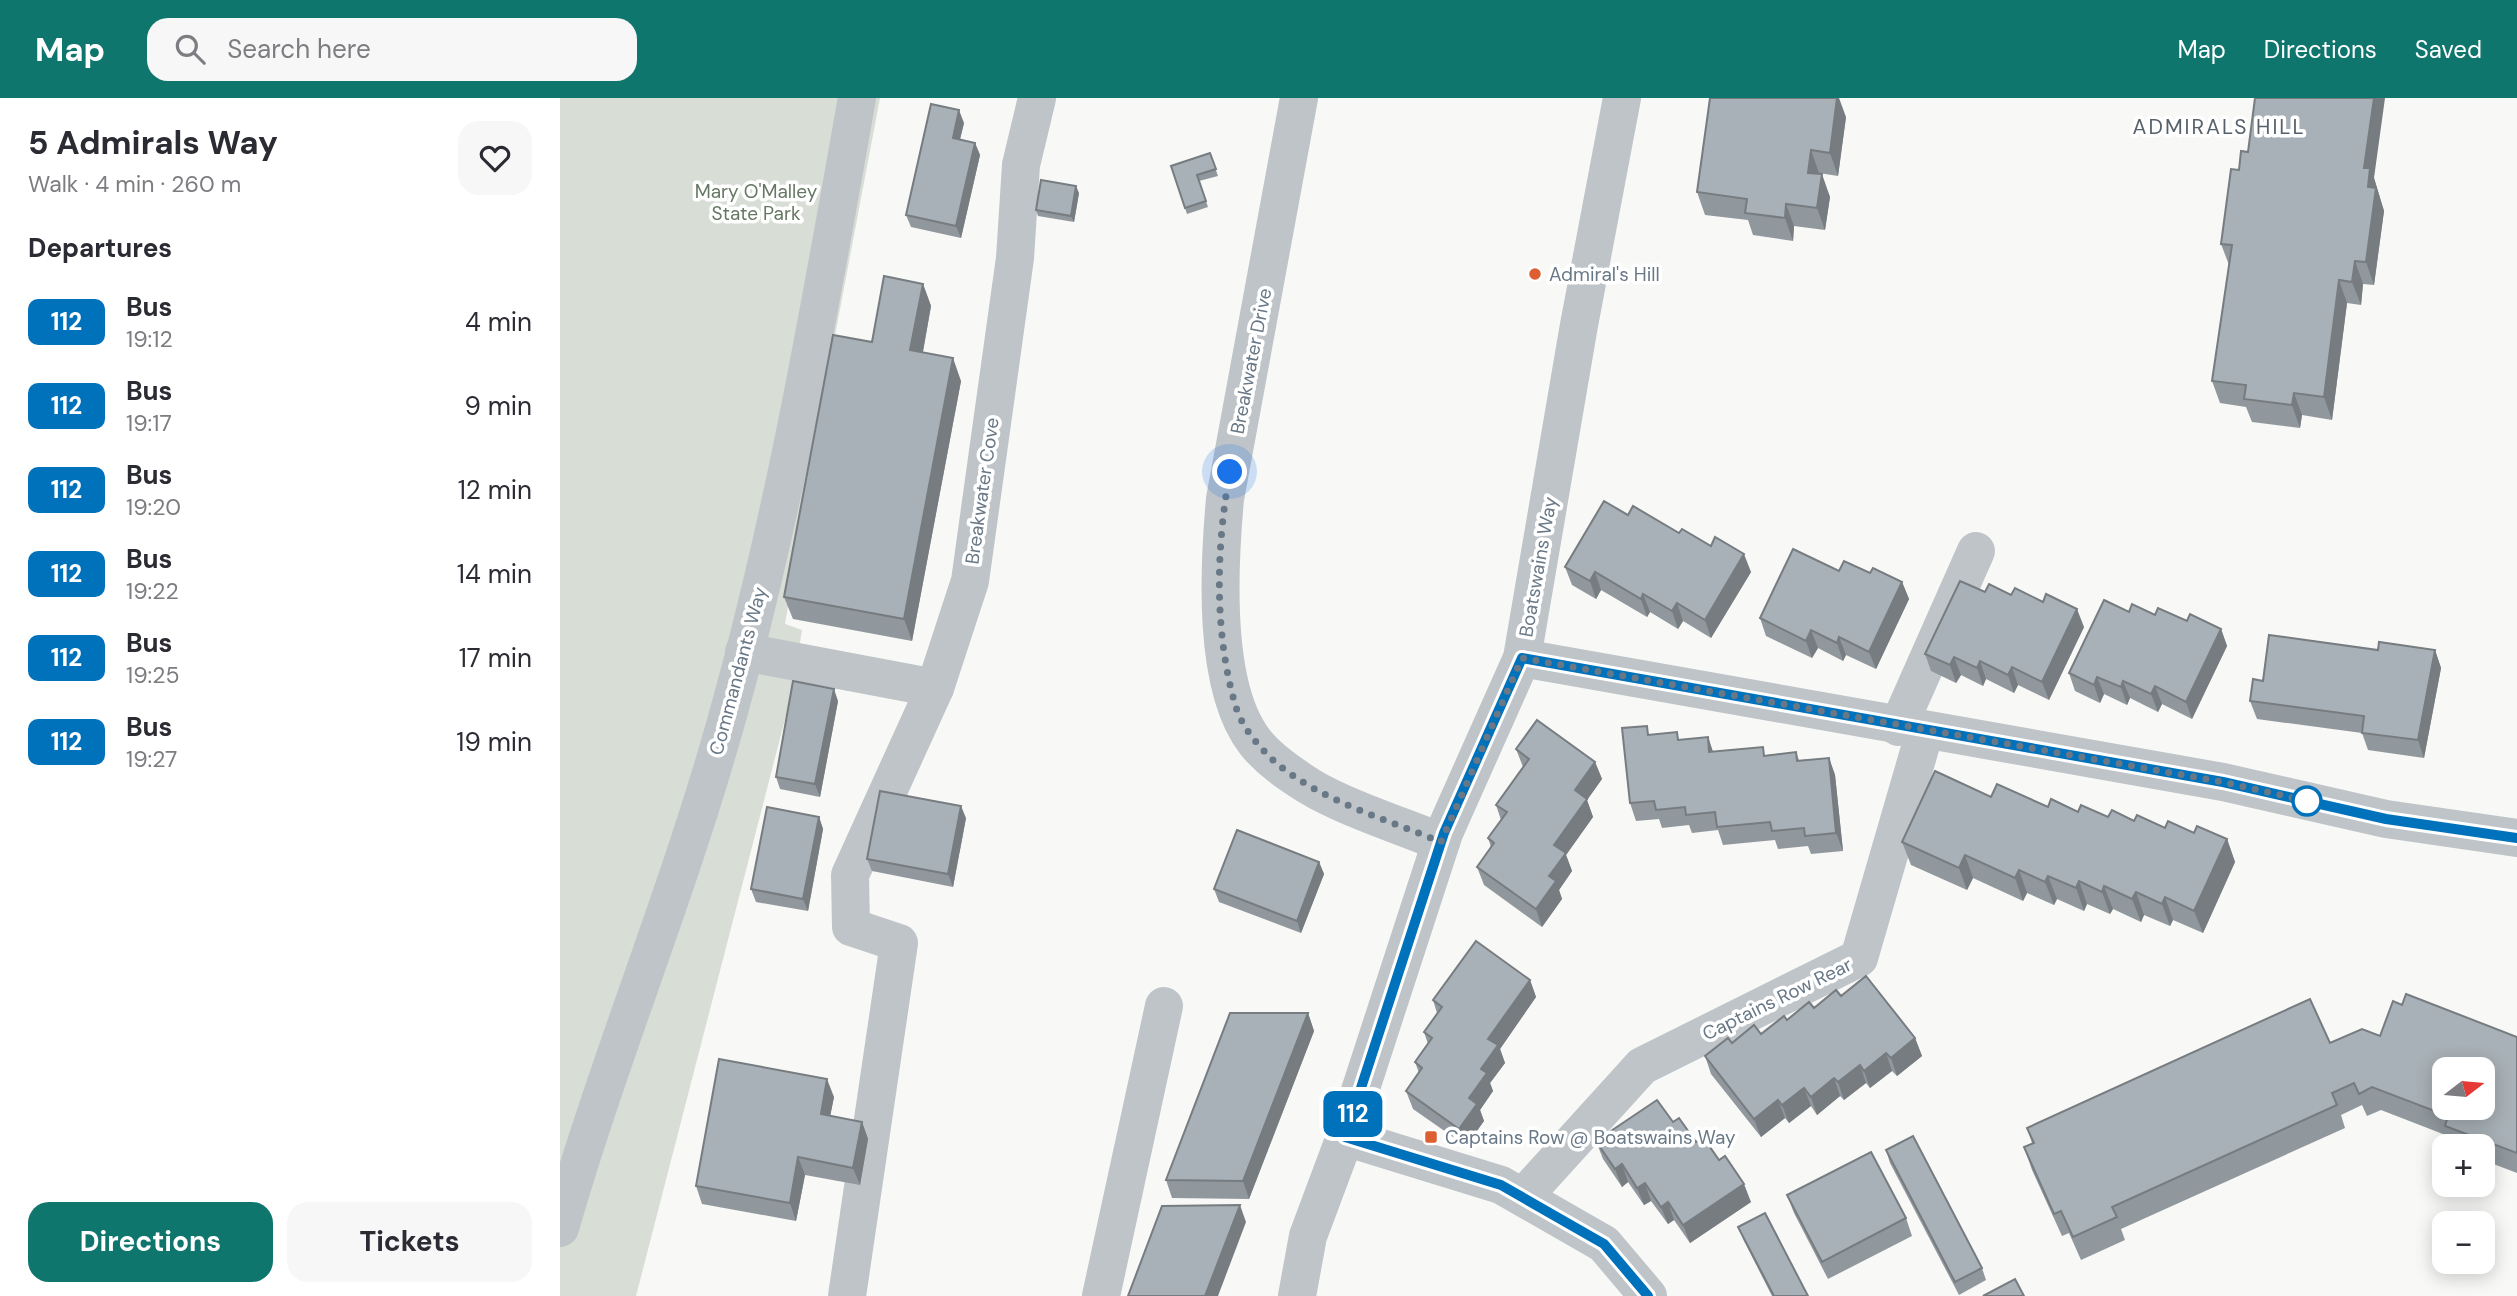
<!DOCTYPE html>
<html lang="en">
<head>
<meta charset="utf-8">
<style>
  body { margin:0; font-family:"DM Sans",sans-serif; background:#f7f7f7; color:#2b2b33; height:100vh; display:flex; flex-direction:column; font-size:26px; white-space:nowrap }
  * { box-sizing:border-box; margin:0 }
  p { font-size:23px; color:#7c7c81 }
  .icon { flex:none; width:38px; height:38px; fill:none; stroke:currentColor; stroke-width:2; stroke-linecap:round; stroke-linejoin:round }
  .map { position:relative; flex:1; overflow:hidden }
  .details { display:flex; flex-direction:column; background:#fff; width:560px }
  .details>* { flex:none }
  .badge { padding:0 14px; border-radius:10px; font-size:24px; line-height:46px }
  .needle { width:46px; rotate:74deg }
  .buttons { position:absolute; left:1872px; top:959px; display:grid; gap:14px }
  .buttons a { display:grid; place-items:center; width:63px; height:63px; border-radius:14px; background:#fff; box-shadow:0 4px 18px #0003; font-size:35px }
  .you { position:absolute; width:35px; height:35px; margin:-18px; border:5px solid #fff; border-radius:50%; background:#1a73e8; box-shadow:0 0 0 10px #1a73e833 }
  .map>.badge { position:absolute; translate:-50% -50%; box-shadow:0 0 0 4px #fff }
  h2 { padding:0 28px; font-size:26px; line-height:63px }
  .round { display:grid; place-items:center; flex:none; width:74px; height:74px; border-radius:21px; background:#f7f7f7 }
  .summary { display:flex; align-items:center; justify-content:space-between; height:119px; padding:0 28px }
  h1 { font-size:33px; font-weight:700; line-height:52px }
  .action { display:flex; gap:14px; margin-top:auto; padding:14px 28px }
  .action a { flex:1; height:80px; border-radius:21px; background:#0f766e; color:#fff; font-size:28px; font-weight:700; line-height:80px; text-align:center }
  .action a+a { background:#f7f7f7; color:#2b2b33 }
  ul { padding:0; list-style:none }
  li { display:flex; align-items:center; gap:21px; height:84px; padding:0 28px }
  li div { flex:1 }
  li b { display:block; font-size:26px }
  li em { font-style:normal }
  li .badge { min-width:77px; font-weight:700; text-align:center }
  header { display:flex; align-items:center; gap:42px; box-sizing:border-box; height:98px; padding:0 35px; background:#0f766e; color:#fff }
  header strong { font-size:33px }
  nav { display:flex; gap:38px; margin-inline-start:auto; font-size:24px }
  .search { width:490px; height:63px; background:#f7f7f7; display:flex; align-items:center; gap:18px; box-sizing:border-box; padding:0 24px; border-radius:21px; color:#7c7c81; font-size:26px }
  main { display:flex; flex:1; min-height:0 }
  .map>svg:first-child { display:block }
  .green { fill:#d8ddd5 }
  .lines { fill:none; stroke-linecap:round; stroke-linejoin:round }
  .minor { stroke:#bfc4c8; stroke-width:38 }
  .wall { fill:#90989d }
  .shaded-wall { fill:#767c80 }
  .building { fill:#a8b1b7; stroke:#767c80; stroke-width:2; fill-rule:evenodd }
  .line-casing { stroke:#fff; stroke-width:16 }
  .line { stroke:#0072bc; stroke-width:10 }
  .walk { stroke:#687886; stroke-width:7; stroke-dasharray:0 12.6 }
  .poi-dot { fill:#dd5f31; stroke:#fff; stroke-width:2.5 }
  .stop-dot { fill:#fff; stroke:#0072bc; stroke-width:3.5 }
  .labels { text-anchor:middle; dominant-baseline:central; stroke-width:7; stroke-linejoin:round; paint-order:stroke }
  .park-label { font-size:19px; fill:#667863; stroke:#fff }
  .poi-label { font-size:19px; fill:#687886; stroke:#fff; text-anchor:start }
  .street-label { font-size:19px; fill:#687886; stroke:#fff }
  .neighbourhood-label { font-size:21px; letter-spacing:2px; fill:#56616b; stroke:#fff }
</style>
</head>
<body>
<header>
<strong>Map</strong>
<div class="search"><svg class="icon" aria-label="search" viewBox="0 0 24 24"><circle cx="10" cy="10" r="6"/><path d="M15 15l6 6"/></svg>Search here</div>
<nav><a>Map</a><a>Directions</a><a>Saved</a></nav>
</header>
<main>
<section class="details">
<div class="summary"><div><h1>5 Admirals Way</h1><p>Walk · 4 min · 260 m</p></div><a class="round"><svg class="icon" aria-label="heart" viewBox="0 0 24 24"><path d="M12 20l-8-8c-3-5 5-10 8-4 3-6 11-1 8 4z"/></svg></a></div>
<h2>Departures</h2>
<ul>
<li><span class="badge" style="background:#0072bc;color:#fff">112</span><div><b>Bus</b><p>19:12</p></div><em>4 min</em></li>
<li><span class="badge" style="background:#0072bc;color:#fff">112</span><div><b>Bus</b><p>19:17</p></div><em>9 min</em></li>
<li><span class="badge" style="background:#0072bc;color:#fff">112</span><div><b>Bus</b><p>19:20</p></div><em>12 min</em></li>
<li><span class="badge" style="background:#0072bc;color:#fff">112</span><div><b>Bus</b><p>19:22</p></div><em>14 min</em></li>
<li><span class="badge" style="background:#0072bc;color:#fff">112</span><div><b>Bus</b><p>19:25</p></div><em>17 min</em></li>
<li><span class="badge" style="background:#0072bc;color:#fff">112</span><div><b>Bus</b><p>19:27</p></div><em>19 min</em></li>
</ul>
<div class="action"><a>Directions</a><a>Tickets</a></div>
</section>
<div class="map">
<svg width="1957" height="1198" viewBox="0 0 1957 1198">
  <rect width="100%" height="100%" fill="#f8f8f6"/>
  <polygon class="green" points="0,0 320,0 262,306 225,526 242,532 232,594 76,1198 0,1198"/>
  <g class="lines">
    <g class="minor">
      <path d="M739,0L665,401C659,467 652,589 695,644C709,662 730,676 749,688C783,709 842,728 881,744"/>
      <polyline points="184,554 375,590 410,483 455,160 461,67 477,0"/>
      <polyline points="962,560 1663,684 1826,721 1957,740"/>
      <polyline points="1338,629 1416,453"/>
      <polyline points="785,1039 941,1087 1044,1146 1088,1198"/>
      <polyline points="963,1099 1082,968 1299,860 1365,633"/>
      <path d="M0,1130C46,970 110,815 157,655C220,441 258,220 297,0"/>
      <polyline points="287,1198 339,845 291,829 290,777 375,590"/>
      <polyline points="541,1198 604,908"/>
      <polyline points="737,1198 748,1138 785,1039 884,735 962,560 1019,227 1062,0"/>
    </g>
  </g>
  <g class="wall">
    <polygon points="1286,19 1278,78 1259,75 1270,99 1265,132 1234,128 1233,143 1193,137 1188,122 1145,117 1137,94"/>
    <polygon points="404,25 400,42 415,45 420,57 401,140 351,129 346,117"/>
    <polygon points="650,55 658,78 639,83 648,109 627,116 611,68"/>
    <polygon points="1679,72 1814,80 1824,113 1814,187 1803,186 1801,207 1787,205 1772,322 1742,317 1740,330 1692,324 1686,309 1660,305 1652,283 1669,167 1661,146"/>
    <polygon points="519,95 514,124 478,118 476,112"/>
    <polygon points="363,186 371,208 363,254 401,283 352,543 233,521 224,499 312,244"/>
    <polygon points="1068,417 1119,435 1191,474 1151,540 1123,523 1118,531 1090,514 1087,519 1041,492 1036,501 1012,487 1005,469"/>
    <polygon points="1279,473 1310,475 1342,484 1349,501 1316,571 1286,557 1283,563 1258,550 1252,560 1206,538 1200,520"/>
    <polygon points="1425,494 1451,497 1524,529 1489,602 1458,587 1454,595 1426,581 1423,588 1401,577 1396,585 1371,573 1365,556"/>
    <polygon points="1569,514 1595,517 1661,531 1667,548 1632,621 1602,606 1598,614 1570,600 1567,607 1544,596 1540,605 1515,593 1509,575"/>
    <polygon points="1818,552 1875,552 1881,570 1864,660 1808,652 1802,635 1697,621 1690,603 1703,583"/>
    <polygon points="278,603 260,699 220,691 216,679"/>
    <polygon points="1090,637 1120,642 1148,639 1153,654 1206,657 1236,654 1239,662 1269,660 1275,677 1283,753 1251,756 1248,748 1218,751 1215,742 1163,747 1158,732 1132,735 1129,727 1102,730 1099,721 1076,723 1070,705"/>
    <polygon points="956,651 1035,664 1042,681 1027,702 1033,719 1006,757 1012,773 999,792 1002,801 982,829 924,787 917,769 931,749 928,740 941,722 936,707 963,669"/>
    <polygon points="1431,699 1488,709 1574,723 1605,730 1667,741 1675,764 1643,835 1613,822 1610,828 1584,817 1581,824 1553,811 1550,816 1527,806 1524,813 1497,801 1494,807 1467,795 1463,803 1413,780 1407,792 1351,767 1342,744"/>
    <polygon points="259,719 263,731 248,813 196,804 191,791"/>
    <polygon points="406,720 393,789 312,773 307,761"/>
    <polygon points="759,764 764,776 741,835 659,804 654,791"/>
    <polygon points="970,882 976,899 940,951 945,965 930,985 933,993 920,1012 924,1023 906,1048 853,1011 846,993 859,975 855,964 868,946 864,934 877,915 873,902"/>
    <polygon points="1281,898 1355,940 1362,958 1337,978 1332,973 1310,990 1306,985 1284,1002 1280,998 1257,1017 1251,1008 1229,1025 1225,1020 1201,1039 1151,976 1145,958 1172,945 1201,936"/>
    <polygon points="1842,907 1957,939 1957,1075 1923,1062 1923,1048 1892,1048 1888,1038 1821,1012 1807,1018 1802,1007 1781,1017 1785,1030 1561,1131 1565,1142 1521,1162 1509,1135 1502,1138 1472,1072 1464,1049 1472,1045 1467,1030 1770,945 1820,938"/>
    <polygon points="748,915 754,933 689,1101 612,1100 606,1082"/>
    <polygon points="274,999 270,1018 302,1024 308,1041 300,1087 245,1077 236,1123 142,1106 136,1088"/>
    <polygon points="1113,1024 1159,1062 1191,1104 1130,1145 1114,1122 1108,1126 1091,1103 1084,1107 1068,1084 1062,1089 1043,1061 1036,1043"/>
    <polygon points="1326,1052 1422,1170 1426,1182 1399,1197 1330,1065"/>
    <polygon points="1227,1097 1346,1120 1352,1138 1268,1181 1234,1115"/>
    <polygon points="1178,1129 1248,1198 1212,1198 1183,1141"/>
  </g>
  <g class="shaded-wall">
    <polygon points="1277,0 1279,0 1286,19 1278,78 1270,55"/>
    <polygon points="1814,0 1825,0 1814,80 1824,113 1814,187 1806,164 1808,89 1804,70"/>
    <polygon points="399,12 404,25 397,52 393,40"/>
    <polygon points="415,45 420,57 401,140 396,128"/>
    <polygon points="1251,52 1259,75 1256,97 1248,75"/>
    <polygon points="1262,76 1270,99 1265,132 1257,110"/>
    <polygon points="516,88 519,95 514,124 511,118"/>
    <polygon points="1226,106 1234,128 1233,143 1225,120"/>
    <polygon points="1795,163 1803,186 1801,207 1792,184"/>
    <polygon points="1779,182 1787,205 1772,322 1764,299"/>
    <polygon points="363,186 371,208 359,275 350,252"/>
    <polygon points="393,260 401,283 352,543 344,521"/>
    <polygon points="1734,295 1742,317 1740,330 1732,307"/>
    <polygon points="1184,456 1191,474 1151,540 1145,522"/>
    <polygon points="1035,474 1041,492 1036,501 1030,483"/>
    <polygon points="1342,484 1349,501 1316,571 1309,554"/>
    <polygon points="1083,496 1090,514 1087,519 1081,501"/>
    <polygon points="1117,505 1123,523 1118,531 1112,513"/>
    <polygon points="1517,511 1524,529 1489,602 1482,584"/>
    <polygon points="1661,531 1667,548 1632,621 1626,604"/>
    <polygon points="1251,532 1258,550 1252,560 1246,543"/>
    <polygon points="1279,539 1286,557 1283,563 1277,545"/>
    <polygon points="1875,552 1881,570 1864,660 1858,642"/>
    <polygon points="1394,559 1401,577 1396,585 1390,567"/>
    <polygon points="1420,563 1426,581 1423,588 1417,570"/>
    <polygon points="1452,569 1458,587 1454,595 1448,577"/>
    <polygon points="1537,579 1544,596 1540,605 1534,587"/>
    <polygon points="1563,583 1570,600 1567,607 1561,589"/>
    <polygon points="1595,588 1602,606 1598,614 1591,596"/>
    <polygon points="274,591 278,603 260,699 255,686"/>
    <polygon points="1148,639 1154,657 1149,654"/>
    <polygon points="1269,660 1275,677 1283,753 1276,735"/>
    <polygon points="1035,664 1042,681 1027,702 1033,719 1006,757 1012,773 999,792 1002,801 982,829 976,811 989,778 994,747 1015,692"/>
    <polygon points="401,708 406,720 393,789 388,776"/>
    <polygon points="259,719 263,731 248,813 243,801"/>
    <polygon points="1667,741 1675,764 1643,835 1634,813"/>
    <polygon points="1405,757 1413,780 1407,792 1399,770"/>
    <polygon points="759,764 764,776 741,835 737,823"/>
    <polygon points="1459,772 1467,795 1463,803 1455,780"/>
    <polygon points="1488,778 1497,801 1494,807 1485,784"/>
    <polygon points="1519,783 1527,806 1524,813 1516,790"/>
    <polygon points="1544,788 1553,811 1550,816 1542,794"/>
    <polygon points="1576,794 1584,817 1581,824 1572,801"/>
    <polygon points="1605,799 1613,822 1610,828 1602,806"/>
    <polygon points="970,882 976,899 940,951 945,965 930,985 933,993 920,1012 924,1023 906,1048 899,1031 909,1000 921,971 928,941"/>
    <polygon points="748,915 754,933 689,1101 683,1083"/>
    <polygon points="1355,940 1362,958 1337,978 1331,960"/>
    <polygon points="1326,955 1332,973 1310,990 1304,973"/>
    <polygon points="1300,967 1306,985 1284,1002 1278,984"/>
    <polygon points="1274,980 1280,998 1257,1017 1251,999"/>
    <polygon points="267,981 274,999 267,1034 261,1016"/>
    <polygon points="1244,990 1251,1008 1229,1025 1222,1007"/>
    <polygon points="1218,1002 1225,1020 1201,1039 1194,1021"/>
    <polygon points="302,1024 308,1041 300,1087 293,1070"/>
    <polygon points="238,1059 245,1077 236,1123 230,1105"/>
    <polygon points="1062,1066 1068,1084 1062,1089 1055,1071"/>
    <polygon points="1085,1085 1091,1103 1084,1107 1077,1090"/>
    <polygon points="1184,1086 1191,1104 1130,1145 1123,1127"/>
    <polygon points="1108,1104 1114,1122 1108,1126 1101,1109"/>
    <polygon points="680,1107 686,1124 658,1198 645,1198"/>
  </g>
  <g class="building">
    <polygon points="1150,0 1277,0 1270,55 1251,52 1248,75 1262,76 1257,110 1226,106 1225,120 1185,115 1187,101 1137,94"/>
    <polygon points="1695,0 1814,0 1804,70 1810,70 1808,89 1816,90 1806,164 1795,163 1792,184 1779,182 1764,299 1734,295 1732,307 1684,301 1686,287 1652,283 1672,147 1661,146 1671,71 1679,72 1681,53 1688,54"/>
    <polygon points="371,6 399,12 393,40 415,45 396,128 346,117"/>
    <polygon points="650,55 656,71 637,77 646,103 625,110 611,68"/>
    <polygon points="481,82 516,88 511,118 476,112"/>
    <polygon points="324,178 363,186 350,252 393,260 344,521 224,499 273,237 312,244"/>
    <polygon points="1044,403 1068,417 1073,408 1119,435 1122,431 1151,448 1155,439 1184,456 1145,522 1117,505 1112,513 1083,496 1081,501 1035,474 1030,483 1005,469"/>
    <polygon points="1233,451 1279,473 1284,463 1310,475 1313,470 1342,484 1309,554 1279,539 1277,545 1251,532 1246,543 1200,520"/>
    <polygon points="1400,483 1425,494 1429,486 1451,497 1455,490 1483,504 1486,496 1517,511 1482,584 1452,569 1448,577 1420,563 1417,570 1394,559 1390,567 1365,556"/>
    <polygon points="1544,502 1569,514 1572,506 1595,517 1598,510 1627,523 1630,516 1661,531 1626,604 1595,588 1591,596 1563,583 1561,589 1537,579 1534,587 1509,575"/>
    <polygon points="1709,537 1818,552 1819,544 1875,552 1858,642 1802,635 1804,618 1690,603 1693,581 1703,583"/>
    <polygon points="233,583 274,591 255,686 216,679"/>
    <polygon points="977,622 1035,664 1015,692 1027,701 994,747 1006,755 989,778 996,783 976,811 917,769 934,745 928,740 947,714 936,707 969,661 956,651"/>
    <polygon points="1087,628 1088,637 1117,634 1118,642 1148,639 1149,654 1203,649 1204,658 1236,654 1237,663 1269,660 1276,735 1245,738 1244,730 1212,733 1210,724 1157,729 1155,714 1126,717 1125,709 1096,712 1094,703 1070,705 1062,630"/>
    <polygon points="1375,673 1431,699 1437,686 1488,709 1491,701 1518,714 1521,707 1548,719 1552,712 1574,723 1577,717 1605,730 1608,723 1634,735 1637,728 1667,741 1634,813 1605,799 1602,806 1576,794 1572,801 1544,788 1542,794 1519,783 1516,790 1488,778 1485,784 1459,772 1455,780 1405,757 1399,770 1342,744"/>
    <polygon points="320,693 401,708 388,776 307,761"/>
    <polygon points="207,709 259,719 243,801 191,791"/>
    <polygon points="677,732 759,764 737,823 654,791"/>
    <polygon points="916,843 970,882 928,941 938,947 921,971 927,975 909,1000 917,1006 899,1031 846,993 862,970 855,964 872,940 864,934 882,909 873,902"/>
    <polygon points="1306,878 1355,940 1331,960 1326,955 1304,973 1300,967 1278,984 1274,980 1251,999 1244,990 1222,1007 1218,1002 1194,1021 1145,958 1168,940 1172,945 1194,927 1201,936 1224,918 1227,922 1249,904 1254,910 1276,892 1281,898"/>
    <path d="M1846,896L1957,939V1055L1885,1028L1888,1018L1812,989L1799,996L1794,985L1772,995L1777,1007L1552,1109L1557,1119L1513,1139L1501,1113L1494,1116L1464,1049L1474,1045L1467,1030L1750,901L1770,945L1802,931L1820,938L1833,903L1842,907ZM1885,971H1923V1010H1885Z"/>
    <polygon points="670,915 748,915 683,1083 606,1082"/>
    <polygon points="159,961 267,981 261,1016 302,1024 293,1070 238,1059 230,1105 136,1088"/>
    <polygon points="1097,1002 1113,1024 1119,1020 1136,1044 1143,1039 1159,1062 1165,1058 1184,1086 1123,1127 1108,1104 1101,1109 1085,1085 1077,1090 1062,1066 1055,1071 1036,1043"/>
    <polygon points="1353,1038 1422,1170 1395,1184 1326,1052"/>
    <polygon points="1311,1054 1346,1120 1262,1164 1227,1097"/>
    <polygon points="680,1107 645,1198 568,1198 602,1108"/>
    <polygon points="1205,1115 1248,1198 1214,1198 1178,1129"/>
    <polygon points="1455,1181 1464,1198 1423,1198"/>
  </g>
  <g class="lines">
    <g class="line-casing">
      <polyline id="line" points="1088,1198 1044,1146 941,1087 785,1039 884,735 962,560 1663,684 1826,721 1957,740"/>
    </g>
    <use href="#line" class="line"/>
    <path class="walk" d="M670,374C656,448 654,533 675,606C681,628 698,648 714,663C760,703 826,721 881,744L962,560L1663,684L1747,703"/>
  </g>
  <g class="poi-dot">
    <circle cx="975" cy="176" r="7"/>
    <rect x="864" y="1032" width="14" height="14" rx="3.5"/>
  </g>
  <circle class="stop-dot" cx="1747" cy="703" r="14"/>
  <g class="labels">
    <g class="park-label">
      <text x="196" y="93">Mary O'Malley<tspan x="196" dy="22">State Park</tspan></text>
    </g>
    <g class="poi-label">
      <text x="989" y="176">Admiral's Hill</text>
      <text x="885" y="1039">Captains Row @ Boatswains Way</text>
    </g>
    <g class="street-label">
      <text transform="translate(691 263) rotate(-79)">Breakwater Drive</text>
      <text transform="translate(422 393) rotate(-82)">Breakwater Cove</text>
      <text transform="translate(978 469) rotate(-80)">Boatswains Way</text>
      <text transform="translate(178 573) rotate(-75)">Commandants Way</text>
      <text transform="translate(1217 901) rotate(-26)">Captains Row Rear</text>
    </g>
    <g class="neighbourhood-label">
      <text x="1659" y="29">ADMIRALS HILL</text>
    </g>
  </g>
</svg>
<div class="buttons">
<a><svg class="needle" viewBox="-14 -14 28 28"><path d="M0-13l5 13h-10z" fill="#e53935"/><path d="M0 13l5-13h-10z" fill="#7c7c81"/></svg></a>
<a>+</a>
<a>−</a>
</div>
<div class="you" style="left:670px;top:374px"></div>
<b class="badge" style="left:793px;top:1016px;background:#0072bc;color:#fff">112</b>
</div>
</main>
</body>
</html>
